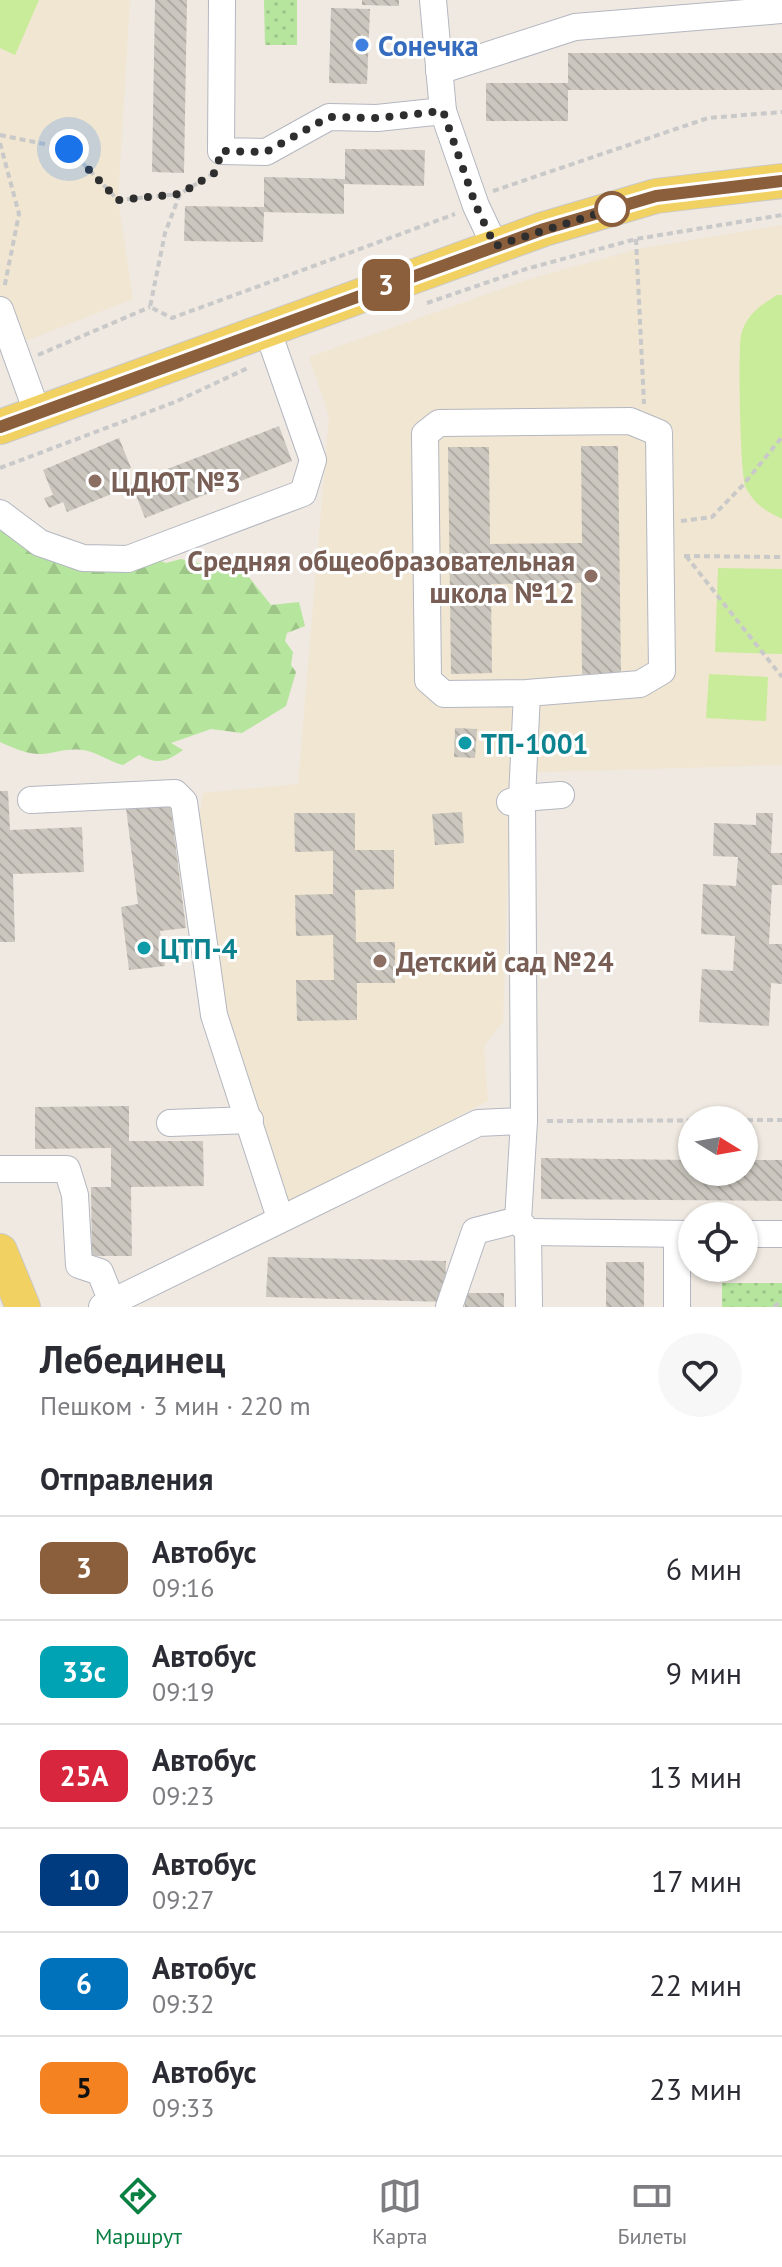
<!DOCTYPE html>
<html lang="ru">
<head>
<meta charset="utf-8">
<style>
  body { margin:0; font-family:"PT Sans",sans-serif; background:#f7f7f7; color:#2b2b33; height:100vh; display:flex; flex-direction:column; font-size:30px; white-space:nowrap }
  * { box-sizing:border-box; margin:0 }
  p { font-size:26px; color:#7c7c81 }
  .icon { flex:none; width:44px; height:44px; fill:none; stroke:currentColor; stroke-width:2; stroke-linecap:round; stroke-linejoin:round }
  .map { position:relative; height:1307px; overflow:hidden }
  .panel { display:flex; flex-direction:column; background:#fff; flex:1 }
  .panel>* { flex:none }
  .badge { padding:0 16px; border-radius:12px; font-size:28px; line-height:52px }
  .needle { width:52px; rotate:101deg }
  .buttons { position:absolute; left:678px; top:1106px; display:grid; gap:16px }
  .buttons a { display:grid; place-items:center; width:80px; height:80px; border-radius:50%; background:#fff; box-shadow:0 2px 6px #0004; font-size:40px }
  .you { position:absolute; width:40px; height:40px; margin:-20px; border:6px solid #fff; border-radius:50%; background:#1a73e8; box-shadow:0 0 0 12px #1a73e833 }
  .map>.badge { position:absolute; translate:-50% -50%; box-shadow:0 0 0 4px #fff }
  h2 { padding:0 40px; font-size:30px; line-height:72px }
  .round { display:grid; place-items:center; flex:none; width:84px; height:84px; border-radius:42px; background:#f7f7f7 }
  .head { display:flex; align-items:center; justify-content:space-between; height:136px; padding:0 40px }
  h1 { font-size:38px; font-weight:600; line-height:60px }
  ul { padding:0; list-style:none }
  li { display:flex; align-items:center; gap:24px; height:104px; padding:0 40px; border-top:2px solid #e1e1e2 }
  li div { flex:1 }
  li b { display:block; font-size:30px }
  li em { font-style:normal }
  li .badge { min-width:88px; font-weight:700; text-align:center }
  .menu { display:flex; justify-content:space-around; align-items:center; height:112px; border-top:2px solid #e1e1e2; background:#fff; font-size:22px; color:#7c7c81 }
  .menu a { display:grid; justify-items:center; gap:4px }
  .menu .active { color:#0b8043 }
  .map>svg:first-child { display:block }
  .education { fill:#f0e6d1 }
  .grass { fill:url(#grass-dots) }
  .forest { fill:url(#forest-firs) }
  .pitch { fill:#c9ec9a }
  .building { fill:url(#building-back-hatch) }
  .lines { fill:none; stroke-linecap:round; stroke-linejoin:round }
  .minor-casing { stroke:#b4b7c1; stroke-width:28 }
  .major-casing { stroke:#c9c9c9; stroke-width:36 }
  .path { stroke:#c9c9c9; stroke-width:4; stroke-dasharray:6 4; stroke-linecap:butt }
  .minor { stroke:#fff; stroke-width:26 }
  .major { stroke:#f2d163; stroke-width:34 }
  .line-casing { stroke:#fff; stroke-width:18 }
  .line { stroke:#8b5e3c; stroke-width:12 }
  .walk { stroke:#2e2e2e; stroke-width:8; stroke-dasharray:0 14.4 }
  .shop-dot { fill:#3f7fe0; stroke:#fff; stroke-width:3 }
  .stop-dot { fill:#fff; stroke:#8b5e3c; stroke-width:4 }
  .education-dot { fill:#8d6e63; stroke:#fff; stroke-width:3 }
  .culture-dot { fill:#0f9aa8; stroke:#fff; stroke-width:3 }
  .labels { text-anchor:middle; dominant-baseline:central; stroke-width:6; stroke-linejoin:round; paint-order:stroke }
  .shop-label { font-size:28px; font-weight:bold; fill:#366cbe; stroke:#fff; text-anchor:start }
  .education-label { font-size:28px; font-weight:bold; fill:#785e54; stroke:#fff; text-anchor:start }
  .culture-label { font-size:28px; font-weight:bold; fill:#0d838f; stroke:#fff; text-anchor:start }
</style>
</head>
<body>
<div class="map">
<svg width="782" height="1307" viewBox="0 0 782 1307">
  <defs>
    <pattern id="grass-dots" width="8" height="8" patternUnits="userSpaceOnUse" patternTransform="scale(2)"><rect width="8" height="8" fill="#b6e59e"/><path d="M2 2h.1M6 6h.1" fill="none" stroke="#9dc588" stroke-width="1.8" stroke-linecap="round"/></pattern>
    <pattern id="forest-firs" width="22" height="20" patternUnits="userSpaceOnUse" patternTransform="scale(2)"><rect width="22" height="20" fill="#b6e59e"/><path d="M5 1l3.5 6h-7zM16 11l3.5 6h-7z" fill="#9dc588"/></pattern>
    <pattern id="building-back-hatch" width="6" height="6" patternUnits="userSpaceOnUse" patternTransform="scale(2)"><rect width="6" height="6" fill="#cbc7bf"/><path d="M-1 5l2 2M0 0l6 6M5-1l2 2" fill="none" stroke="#afaba4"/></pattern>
  </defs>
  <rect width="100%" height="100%" fill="#efe9e1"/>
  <g class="education">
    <polygon points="0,0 130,0 118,200 133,299 0,351"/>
    <polygon points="782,225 782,765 511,773 503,1022 484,1046 488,1101 286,1206 222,1006 196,841 203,793 298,784 329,416 309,357 530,279 638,249"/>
  </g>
  <g class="grass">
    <polygon points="264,0 297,0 297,45 265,45"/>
    <rect x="722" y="1283" width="60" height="24"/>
  </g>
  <path class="forest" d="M0,518L39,546L153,558L166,563L181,559L225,570L236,568L245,572L271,605L299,602L305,626L287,633L285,641L293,652L291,665L296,672L286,706L242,733L211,729L171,743L183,750C166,762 158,765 139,755L123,765C110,762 100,754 88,751C70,747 59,752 43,754C28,755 14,748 0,742Z"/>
  <g class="pitch">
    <polygon points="0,0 39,0 15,55 0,48"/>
    <path d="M777,295H782V519C766,511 755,505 746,488C740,478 738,350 741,335C746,315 761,305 777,295Z"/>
    <polygon points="718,568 782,569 782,654 715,652"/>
    <polygon points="709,674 768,677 766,721 706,718"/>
  </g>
  <g class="building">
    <polygon points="155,0 187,0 184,173 152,172"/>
    <polygon points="362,0 399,0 399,6 362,5"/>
    <polygon points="331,8 370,9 367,84 329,83"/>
    <polygon points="568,53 782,53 782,90 568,90 568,121 486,121 486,83 568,83"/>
    <polygon points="345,149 425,150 424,186 344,184 344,214 264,212 263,242 184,241 185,206 264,207 264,177 345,179"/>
    <polygon points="279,426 292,461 145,518 131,483"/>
    <polygon points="119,438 131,468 123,472 129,487 67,512 63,502 49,508 44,498 53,495 43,470"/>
    <polygon points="581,446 618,446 621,673 582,674 581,583 491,584 492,673 451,674 448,447 489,447 490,544 582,543"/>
    <polygon points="455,728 477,729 475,758 454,757"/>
    <polygon points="0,791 8,791 10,830 82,827 84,872 13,874 15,942 0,942"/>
    <polygon points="170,802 186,928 160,931 165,966 129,970 121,907 138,904 126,808"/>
    <polygon points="462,812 464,843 435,845 432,814"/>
    <polygon points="294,813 355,813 355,850 394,850 394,889 355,890 356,942 395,942 395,983 357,983 357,1020 297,1021 296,980 334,980 333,935 296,936 295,895 333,894 333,851 295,852"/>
    <polygon points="756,813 773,813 771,853 782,853 782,885 772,885 769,944 782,944 782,984 771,983 769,1026 699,1022 702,969 733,971 735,936 701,934 703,884 736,886 738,857 713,856 714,823 756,825"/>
    <polygon points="129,1106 129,1141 203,1141 204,1186 131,1187 132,1256 92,1256 91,1187 111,1187 111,1148 35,1149 35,1107"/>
    <polygon points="541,1158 692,1160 692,1172 744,1172 744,1160 782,1160 782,1201 541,1199"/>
    <polygon points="268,1257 446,1261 445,1302 266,1297"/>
    <rect x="606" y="1262" width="38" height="45"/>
    <rect x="465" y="1293" width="39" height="14"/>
  </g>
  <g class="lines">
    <g class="minor-casing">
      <g id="minor">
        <polyline points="222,0 221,151 266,152 329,117 377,118 443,111"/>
        <polyline points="433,0 443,111 476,206 495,246"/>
        <polyline points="439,71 575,27 782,10"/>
        <polyline points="0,310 37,412"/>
        <polyline points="0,513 40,543 83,558 128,559 303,493 313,460 267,329"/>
        <polyline points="31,800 175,793 184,802 214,1015 280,1218"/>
        <polyline points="510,802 522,798 527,693 640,684 662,671 659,433 630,421 439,423 425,434 428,680 444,694 527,693"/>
        <polyline points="170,1123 250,1120"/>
        <polyline points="0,1169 67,1169 75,1195 79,1265 100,1272 112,1302"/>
        <polyline points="528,1232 692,1234"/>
        <polyline points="677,1234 677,1307"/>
        <polyline points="744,1234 782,1234"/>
        <polyline points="102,1307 478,1123 524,1121"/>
        <polyline points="449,1307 475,1231 518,1220"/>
        <polyline points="529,1307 528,1232 518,1220 524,1121 522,798 561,795"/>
      </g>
    </g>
    <g class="major-casing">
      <g id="major">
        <polyline points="0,427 544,229 656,196 782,181"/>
        <polyline points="0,1251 23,1307"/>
      </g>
    </g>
    <g class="path">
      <polyline points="0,135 69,149 118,200 180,194"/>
      <polyline points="0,143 19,214 4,289"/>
      <polyline points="214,173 180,194 165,233 150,307 172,318 455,214"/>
      <polyline points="493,191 708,118 782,112"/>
      <polyline points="636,239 644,404"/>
      <polyline points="427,303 526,269 636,239 782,215"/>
      <polyline points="38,355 150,307"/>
      <polyline points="0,468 175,402 250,367"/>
      <polyline points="681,521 712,517 743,485 782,437"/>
      <polyline points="684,556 782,557"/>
      <polyline points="686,556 782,677"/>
      <polyline points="547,1121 782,1120"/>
      <polyline points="774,1307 782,1300"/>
    </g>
    <use href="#minor" class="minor"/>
    <use href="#major" class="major"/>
  </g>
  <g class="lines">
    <g class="line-casing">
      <polyline id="line" points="0,427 544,229 656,196 782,181"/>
    </g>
    <use href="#line" class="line"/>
    <polyline class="walk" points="69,149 118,200 180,194 216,172 221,151 266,152 329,117 377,118 443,111 476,206 495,246 612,209"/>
  </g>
  <circle class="shop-dot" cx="362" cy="45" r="8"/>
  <circle class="stop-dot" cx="612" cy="209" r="16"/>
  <g class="education-dot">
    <circle cx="95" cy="481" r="8"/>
    <circle cx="591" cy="576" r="8"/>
    <circle cx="380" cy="961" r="8"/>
  </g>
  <g class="culture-dot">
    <circle cx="465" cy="743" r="8"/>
    <circle cx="144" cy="948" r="8"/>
  </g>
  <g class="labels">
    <g class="shop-label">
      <text x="378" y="45">Сонечка</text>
    </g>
    <g class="education-label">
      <text x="111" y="481">ЦДЮТ №3</text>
      <text x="575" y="560" text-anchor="end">Средняя общеобразовательная<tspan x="575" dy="32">школа №12</tspan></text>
      <text x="396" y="961">Детский сад №24</text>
    </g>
    <g class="culture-label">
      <text x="481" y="743">ТП-1001</text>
      <text x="160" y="948">ЦТП-4</text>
    </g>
  </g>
</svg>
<div class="buttons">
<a><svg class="needle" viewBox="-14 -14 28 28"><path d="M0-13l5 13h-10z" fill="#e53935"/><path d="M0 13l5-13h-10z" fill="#7c7c81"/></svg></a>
<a><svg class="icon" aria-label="locate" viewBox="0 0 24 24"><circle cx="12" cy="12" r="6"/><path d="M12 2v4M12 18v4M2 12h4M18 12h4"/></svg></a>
</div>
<div class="you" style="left:69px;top:149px"></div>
<b class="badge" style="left:386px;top:285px;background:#8b5e3c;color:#fff">3</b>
</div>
<section class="panel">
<div class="head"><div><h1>Лебединец</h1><p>Пешком · 3 мин · 220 m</p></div><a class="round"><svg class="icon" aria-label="heart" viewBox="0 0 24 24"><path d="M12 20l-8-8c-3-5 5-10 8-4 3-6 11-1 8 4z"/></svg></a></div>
<h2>Отправления</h2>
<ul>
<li><span class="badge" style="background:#8b5e3c;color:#fff">3</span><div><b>Автобус</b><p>09:16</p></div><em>6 мин</em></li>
<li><span class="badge" style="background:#00a3b4;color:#fff">33с</span><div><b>Автобус</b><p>09:19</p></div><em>9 мин</em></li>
<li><span class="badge" style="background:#d7263d;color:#fff">25А</span><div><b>Автобус</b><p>09:23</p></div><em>13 мин</em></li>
<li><span class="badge" style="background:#003b80;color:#fff">10</span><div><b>Автобус</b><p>09:27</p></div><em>17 мин</em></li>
<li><span class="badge" style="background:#0072bc;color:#fff">6</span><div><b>Автобус</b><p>09:32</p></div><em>22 мин</em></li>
<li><span class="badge" style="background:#f58220;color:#111">5</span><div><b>Автобус</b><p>09:33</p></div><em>23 мин</em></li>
</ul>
</section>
<nav class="menu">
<a class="active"><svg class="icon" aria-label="directions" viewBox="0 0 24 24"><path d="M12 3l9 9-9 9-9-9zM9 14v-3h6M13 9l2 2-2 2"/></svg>Маршрут</a>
<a><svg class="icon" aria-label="map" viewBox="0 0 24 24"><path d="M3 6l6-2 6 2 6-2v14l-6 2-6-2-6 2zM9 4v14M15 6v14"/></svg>Карта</a>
<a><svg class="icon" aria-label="tickets" viewBox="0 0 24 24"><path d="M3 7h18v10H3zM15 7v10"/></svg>Билеты</a>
</nav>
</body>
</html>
